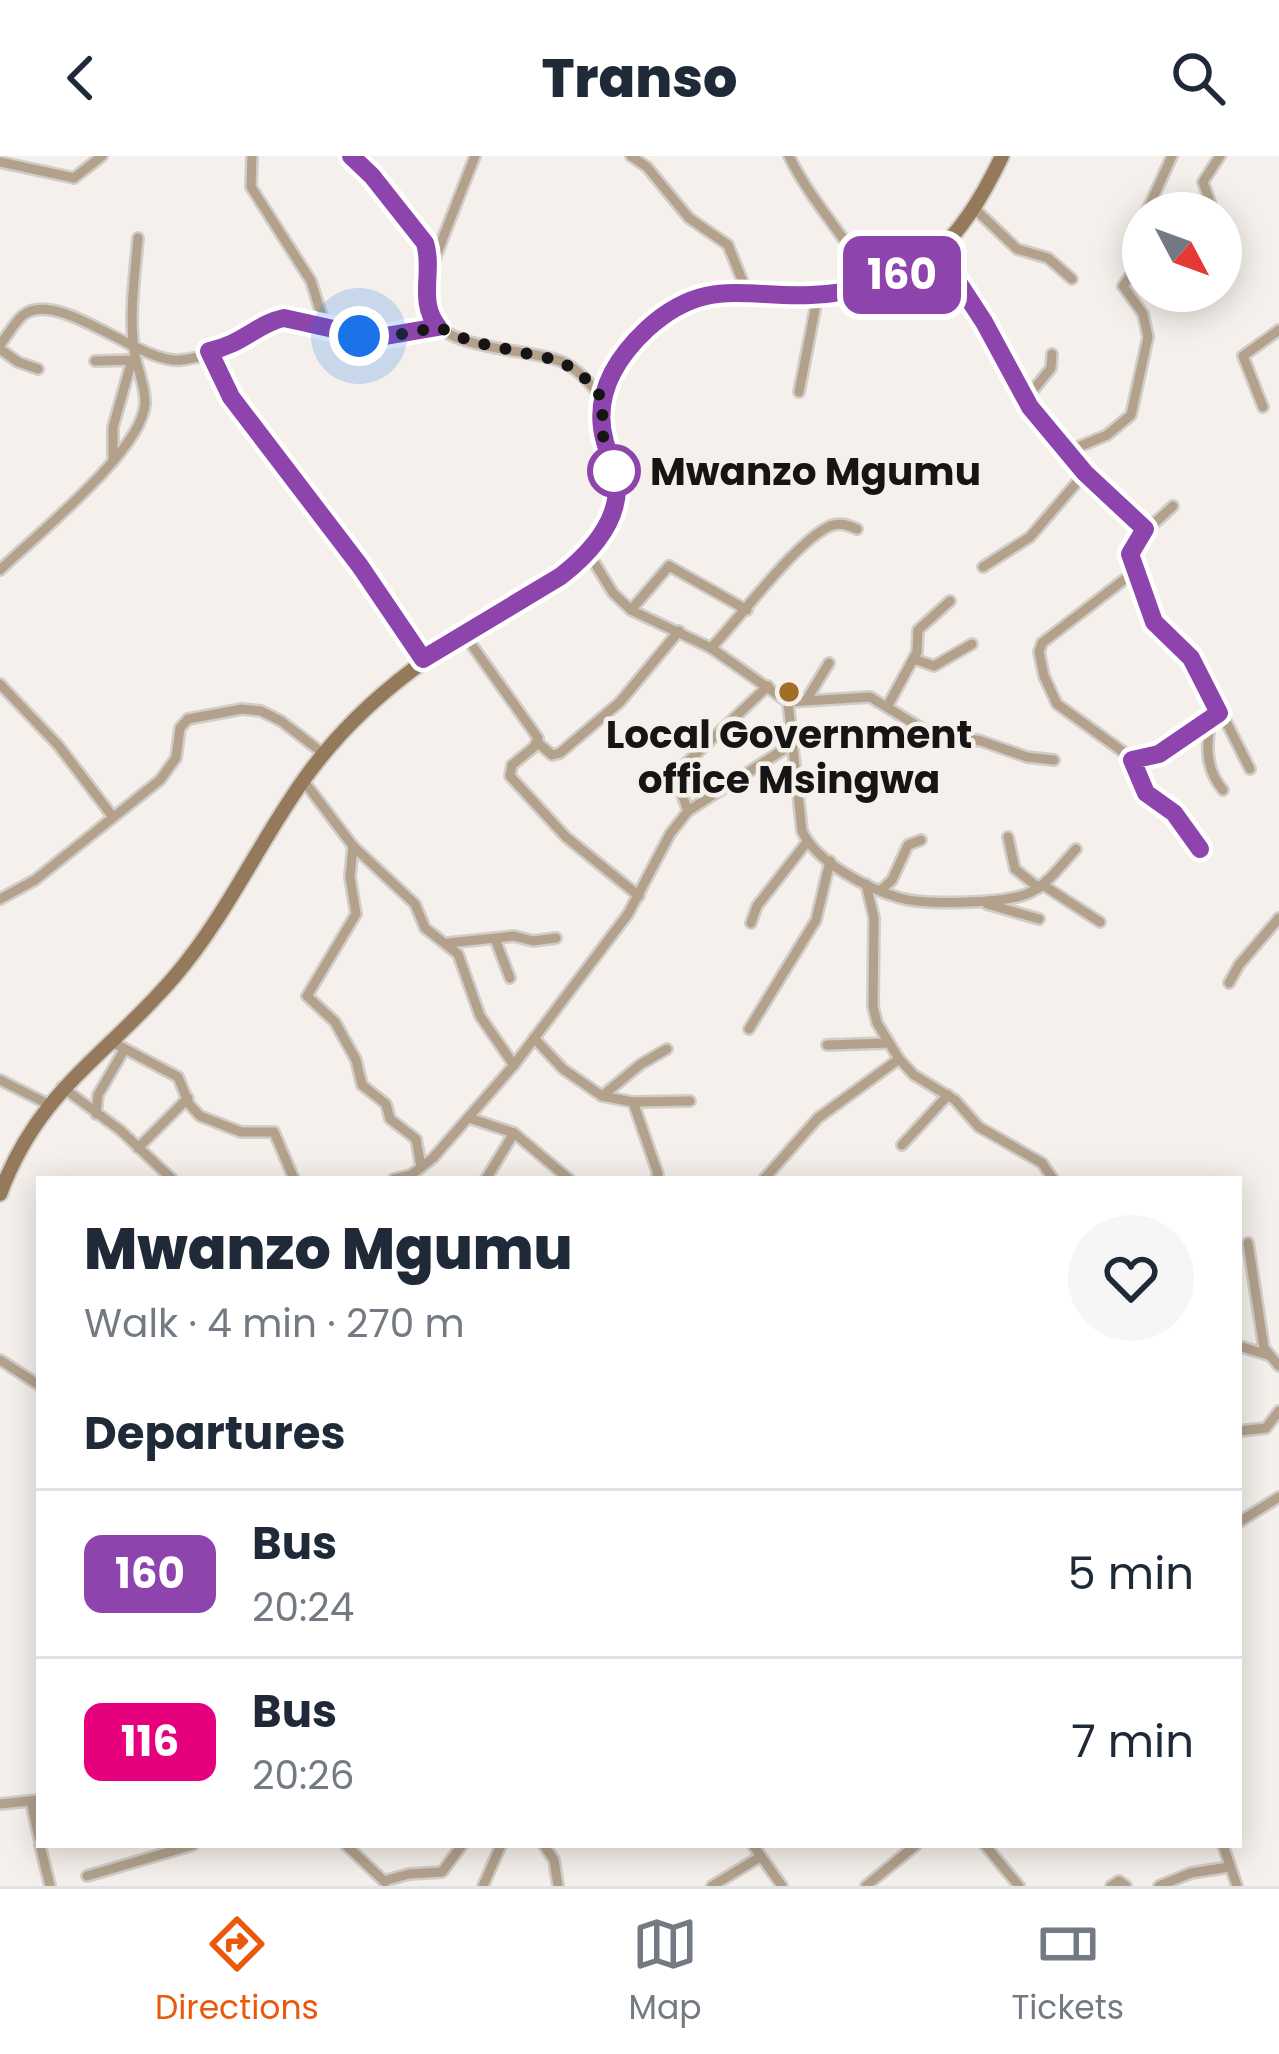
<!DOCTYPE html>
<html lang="en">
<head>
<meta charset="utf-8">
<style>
  body { margin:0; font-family:Poppins,sans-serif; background:#f6f6f7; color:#1f2937; height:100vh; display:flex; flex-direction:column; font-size:45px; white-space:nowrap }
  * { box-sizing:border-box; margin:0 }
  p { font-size:39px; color:#747a83 }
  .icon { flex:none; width:66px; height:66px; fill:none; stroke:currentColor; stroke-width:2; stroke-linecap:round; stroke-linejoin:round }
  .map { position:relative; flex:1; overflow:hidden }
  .side { position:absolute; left:36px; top:1020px; width:1206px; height:672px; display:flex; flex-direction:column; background:#fff; border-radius:0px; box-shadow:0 6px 30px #0003 }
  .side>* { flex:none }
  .badge { padding:0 24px; border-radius:18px; font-size:42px; line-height:78px }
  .needle { width:78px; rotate:131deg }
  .buttons { position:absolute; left:1122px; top:36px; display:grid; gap:24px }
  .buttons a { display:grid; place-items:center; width:120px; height:120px; border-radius:50%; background:#fff; box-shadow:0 6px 30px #0003; font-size:60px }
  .you { position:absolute; width:60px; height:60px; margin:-30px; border:9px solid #fff; border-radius:50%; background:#1a73e8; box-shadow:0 0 0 18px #1a73e833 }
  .map>.badge { position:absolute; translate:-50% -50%; box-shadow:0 0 0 6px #fff }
  h2 { padding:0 48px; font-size:45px; line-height:108px }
  .round { display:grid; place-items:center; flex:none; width:126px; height:126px; border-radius:63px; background:#f6f6f7 }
  .summary { display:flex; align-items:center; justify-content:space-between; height:204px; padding:0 48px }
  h1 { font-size:57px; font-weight:800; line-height:90px }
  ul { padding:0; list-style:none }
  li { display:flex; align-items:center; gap:36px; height:168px; padding:0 48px; border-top:3px solid #e0e1e3 }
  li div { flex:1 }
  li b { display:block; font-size:45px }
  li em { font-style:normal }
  li .badge { min-width:132px; font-weight:700; text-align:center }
  header { display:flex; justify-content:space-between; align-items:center; height:156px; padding:0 48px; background:#fff; font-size:54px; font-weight:800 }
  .dock { display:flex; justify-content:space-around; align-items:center; height:168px; border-top:3px solid #e0e1e3; background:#fff; font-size:33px; color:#747a83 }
  .dock a { display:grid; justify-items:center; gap:6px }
  .dock .on { color:#ea580c }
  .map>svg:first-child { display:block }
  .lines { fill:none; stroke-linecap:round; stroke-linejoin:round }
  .street-casing { stroke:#d1cdc8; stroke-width:14 }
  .secondary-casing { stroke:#d1cdc8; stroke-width:18 }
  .street { stroke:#b3a18c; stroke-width:9 }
  .secondary { stroke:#947a5a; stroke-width:14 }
  .line-casing { stroke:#fff; stroke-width:27 }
  .line { stroke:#8e44ad; stroke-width:18 }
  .walk { stroke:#161513; stroke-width:12; stroke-dasharray:0 21.6 }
  .stop-dot { fill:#fff; stroke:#8e44ad; stroke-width:6 }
  .poi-dot { fill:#a16e25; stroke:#f5f0eb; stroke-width:4.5 }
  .labels { text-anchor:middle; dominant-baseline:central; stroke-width:9; stroke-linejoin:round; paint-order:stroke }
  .stop-label { font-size:39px; font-weight:bold; fill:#161513; stroke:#f5f0eb; text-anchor:start }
  .poi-label { font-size:39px; font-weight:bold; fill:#161513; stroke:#f5f0eb }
</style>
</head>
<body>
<header><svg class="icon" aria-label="back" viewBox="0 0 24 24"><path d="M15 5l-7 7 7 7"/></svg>Transo<svg class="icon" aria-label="search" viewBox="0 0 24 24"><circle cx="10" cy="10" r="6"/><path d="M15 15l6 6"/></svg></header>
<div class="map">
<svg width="1279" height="1730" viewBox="0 0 1279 1730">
  <rect width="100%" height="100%" fill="#f5f0eb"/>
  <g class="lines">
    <g class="street-casing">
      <g id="street">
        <polyline points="252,0 251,31 311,125 325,170"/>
        <path d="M351,0L425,87C433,111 419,138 430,160C448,195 527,192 560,205C578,212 590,228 602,242"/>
        <polyline points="631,0 647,11 689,62 728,89 746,134"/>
        <path d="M789,0C811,46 848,83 873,128"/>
        <polyline points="0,6 74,22 102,0"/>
        <polyline points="975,53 1017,93 1048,102 1072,123"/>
        <polyline points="1146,57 1172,0"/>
        <polyline points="1214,57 1203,26 1220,0"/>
        <polyline points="939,97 984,166 1031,251 1085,317 1145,373 1130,398 1153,466 1180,490 1203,520 1250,613"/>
        <polyline points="432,110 475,0"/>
        <path d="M0,189C7,180 14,167 23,159C59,132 141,209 181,204C199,202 227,194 243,185C257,177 267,164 283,162L374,182L438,171"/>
        <polyline points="0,193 18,206 38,213"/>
        <polyline points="209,195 231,241 375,431 423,503"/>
        <polyline points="95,205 136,204"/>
        <polyline points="799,236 818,138"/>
        <polyline points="1026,243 1051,212 1052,198"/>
        <polyline points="1263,251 1243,200 1279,174"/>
        <polyline points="1066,296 1107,279 1131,259 1148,181 1143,158 1123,130 1139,107 1136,79 1143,62"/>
        <polyline points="113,302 113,271 132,204"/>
        <polyline points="1146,375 1173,350"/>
        <path d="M588,396L613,437L631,454L711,492L788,546L802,675C816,706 868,733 900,742C924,749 1006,748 1029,737C1048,728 1062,708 1076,693"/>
        <polyline points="983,411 1030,381 1085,317"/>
        <path d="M0,414C34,381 142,295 145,248C146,230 136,211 134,193C129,157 135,119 138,82"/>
        <polyline points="1134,416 1042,487 1039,496 1044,520 1057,548 1129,600 1146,637 1174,657 1200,693"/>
        <polyline points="631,454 669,410 747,454"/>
        <polyline points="464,478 538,582 534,591 512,609 510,620 566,681 639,740"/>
        <path d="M711,492C741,461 795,386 830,370C840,366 847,369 857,373"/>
        <polyline points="914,503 934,510 972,488"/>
        <polyline points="0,528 58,589 113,661"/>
        <polyline points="807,543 829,507"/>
        <polyline points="788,546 870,541 926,575 981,585 1027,601 1054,604"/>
        <polyline points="887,551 917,496 918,474 950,445"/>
        <path d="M1211,563C1206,589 1205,613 1223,634"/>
        <polyline points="537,586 552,599 560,597 620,546 679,475"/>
        <polyline points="1132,604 1159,597 1219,557"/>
        <polyline points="303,624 353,690 415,748 425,772 458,798 480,860 514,909"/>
        <polyline points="688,655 677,625 679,614 768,530"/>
        <polyline points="1008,681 1015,713 1039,732"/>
        <polyline points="353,690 350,721 356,758 307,840 335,866 356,904 362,929 386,948 390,963 416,983 421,1011"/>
        <polyline points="866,728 874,762 873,850 877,867 899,903 914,919 955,944 979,971 1042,1007 1053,1023"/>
        <polyline points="1043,729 1100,766"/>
        <polyline points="881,734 892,724 908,689 921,684"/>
        <polyline points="0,743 35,724 160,624 176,602 180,572 188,563 242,553 261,555 281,565 324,598"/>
        <polyline points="987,748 1039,763"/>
        <polyline points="751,767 757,750 807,686"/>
        <polyline points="495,783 510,822"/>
        <polyline points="448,787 514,780 533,785 556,782"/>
        <polyline points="1229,827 1239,809 1279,762"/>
        <polyline points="749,873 816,764 830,705"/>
        <polyline points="534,882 563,913 602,940 633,946 658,1018 656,1023"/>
        <polyline points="112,886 178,921 189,948 200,960 241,976 274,976 294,1023"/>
        <polyline points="827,889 889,887"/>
        <polyline points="0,924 48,948"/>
        <polyline points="62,931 120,974 172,1023"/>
        <polyline points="602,940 641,908 667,893"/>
        <polyline points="633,946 690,945"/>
        <polyline points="96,958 98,939 124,894"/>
        <polyline points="469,962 514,977 569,1023"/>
        <polyline points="902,989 948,939"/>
        <polyline points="138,992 188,942"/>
        <polyline points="394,1023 411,1019 433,1002 514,909 628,758 670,678 688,655 792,588"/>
        <polyline points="486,1023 514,977"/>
        <polyline points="764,1023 818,962 899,903"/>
        <polyline points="1248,1087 1264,1192 1279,1210"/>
        <polyline points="1239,1190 1268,1199"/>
        <polyline points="0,1204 39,1229"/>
        <polyline points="1239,1275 1266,1272 1279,1255"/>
        <polyline points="1239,1366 1279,1341"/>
        <polyline points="31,1645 39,1682"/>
        <polyline points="0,1648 39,1644"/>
        <polyline points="40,1689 50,1730"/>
        <polyline points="346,1689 385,1726"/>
        <polyline points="544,1689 554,1704 558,1730"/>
        <polyline points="753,1689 782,1730"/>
        <polyline points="985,1689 1019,1730"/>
        <polyline points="1223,1689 1237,1730"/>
        <polyline points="87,1720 193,1689"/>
        <polyline points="384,1725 409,1718 442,1716 462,1689"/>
        <polyline points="483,1730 501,1689"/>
        <polyline points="712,1730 760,1701"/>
        <polyline points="866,1730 916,1689"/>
        <polyline points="1111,1730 1119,1725 1126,1730"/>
        <polyline points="1159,1730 1191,1717 1229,1711"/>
      </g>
    </g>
    <g class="secondary-casing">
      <path id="secondary" d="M0,1038C39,933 106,901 175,820C227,759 259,686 305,622C374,526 463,478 561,420C590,398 618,367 617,329C616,310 606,294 603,276C596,231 622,192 656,165C708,126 747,139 806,139C913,139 959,90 1002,0"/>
    </g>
    <use href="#street" class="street"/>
    <use href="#secondary" class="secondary"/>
  </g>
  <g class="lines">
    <g class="line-casing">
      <path id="line" d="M351,0L372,20L425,87C434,116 417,145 438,171L374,182L284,162C258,167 242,189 209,195L231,241L360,410L423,503L561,420C589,398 618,368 617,330C617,315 609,300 605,286C592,241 615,203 647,173C705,120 745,142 811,139C854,137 906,126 939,97L984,166L1030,251L1085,317L1145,373L1130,398L1154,466L1191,502L1219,557L1159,598L1132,604L1146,637L1174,657L1200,693"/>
    </g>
    <use href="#line" class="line"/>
    <polyline class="walk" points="359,180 387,181 438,171 470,185 561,205 584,221 602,242 603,280 614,315"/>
  </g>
  <circle class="stop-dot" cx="614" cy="315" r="24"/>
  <circle class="poi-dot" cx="789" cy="536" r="12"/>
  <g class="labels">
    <g class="stop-label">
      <text x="650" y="315">Mwanzo Mgumu</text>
    </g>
    <g class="poi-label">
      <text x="789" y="578">Local Government<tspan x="789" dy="45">office Msingwa</tspan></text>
    </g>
  </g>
</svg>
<div class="buttons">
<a><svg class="needle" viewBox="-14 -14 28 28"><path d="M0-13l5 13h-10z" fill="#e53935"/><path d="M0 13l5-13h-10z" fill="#747a83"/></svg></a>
</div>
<div class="you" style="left:359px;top:180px"></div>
<b class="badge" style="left:902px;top:119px;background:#8e44ad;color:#fff">160</b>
<section class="side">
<div class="summary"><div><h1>Mwanzo Mgumu</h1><p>Walk · 4 min · 270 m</p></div><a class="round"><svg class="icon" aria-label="heart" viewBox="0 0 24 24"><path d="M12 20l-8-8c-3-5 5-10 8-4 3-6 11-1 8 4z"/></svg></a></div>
<h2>Departures</h2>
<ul>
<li><span class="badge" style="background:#8e44ad;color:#fff">160</span><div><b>Bus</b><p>20:24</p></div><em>5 min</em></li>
<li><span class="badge" style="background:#e6007e;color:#fff">116</span><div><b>Bus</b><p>20:26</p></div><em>7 min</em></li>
</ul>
</section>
</div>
<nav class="dock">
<a class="on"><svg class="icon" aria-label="directions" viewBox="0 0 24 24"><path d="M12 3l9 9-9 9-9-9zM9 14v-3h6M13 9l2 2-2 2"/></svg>Directions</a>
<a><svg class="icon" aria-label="map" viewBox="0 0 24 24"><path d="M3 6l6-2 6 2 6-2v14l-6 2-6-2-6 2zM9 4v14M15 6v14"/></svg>Map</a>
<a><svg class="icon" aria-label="tickets" viewBox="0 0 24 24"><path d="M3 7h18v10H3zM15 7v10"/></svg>Tickets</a>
</nav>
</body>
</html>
